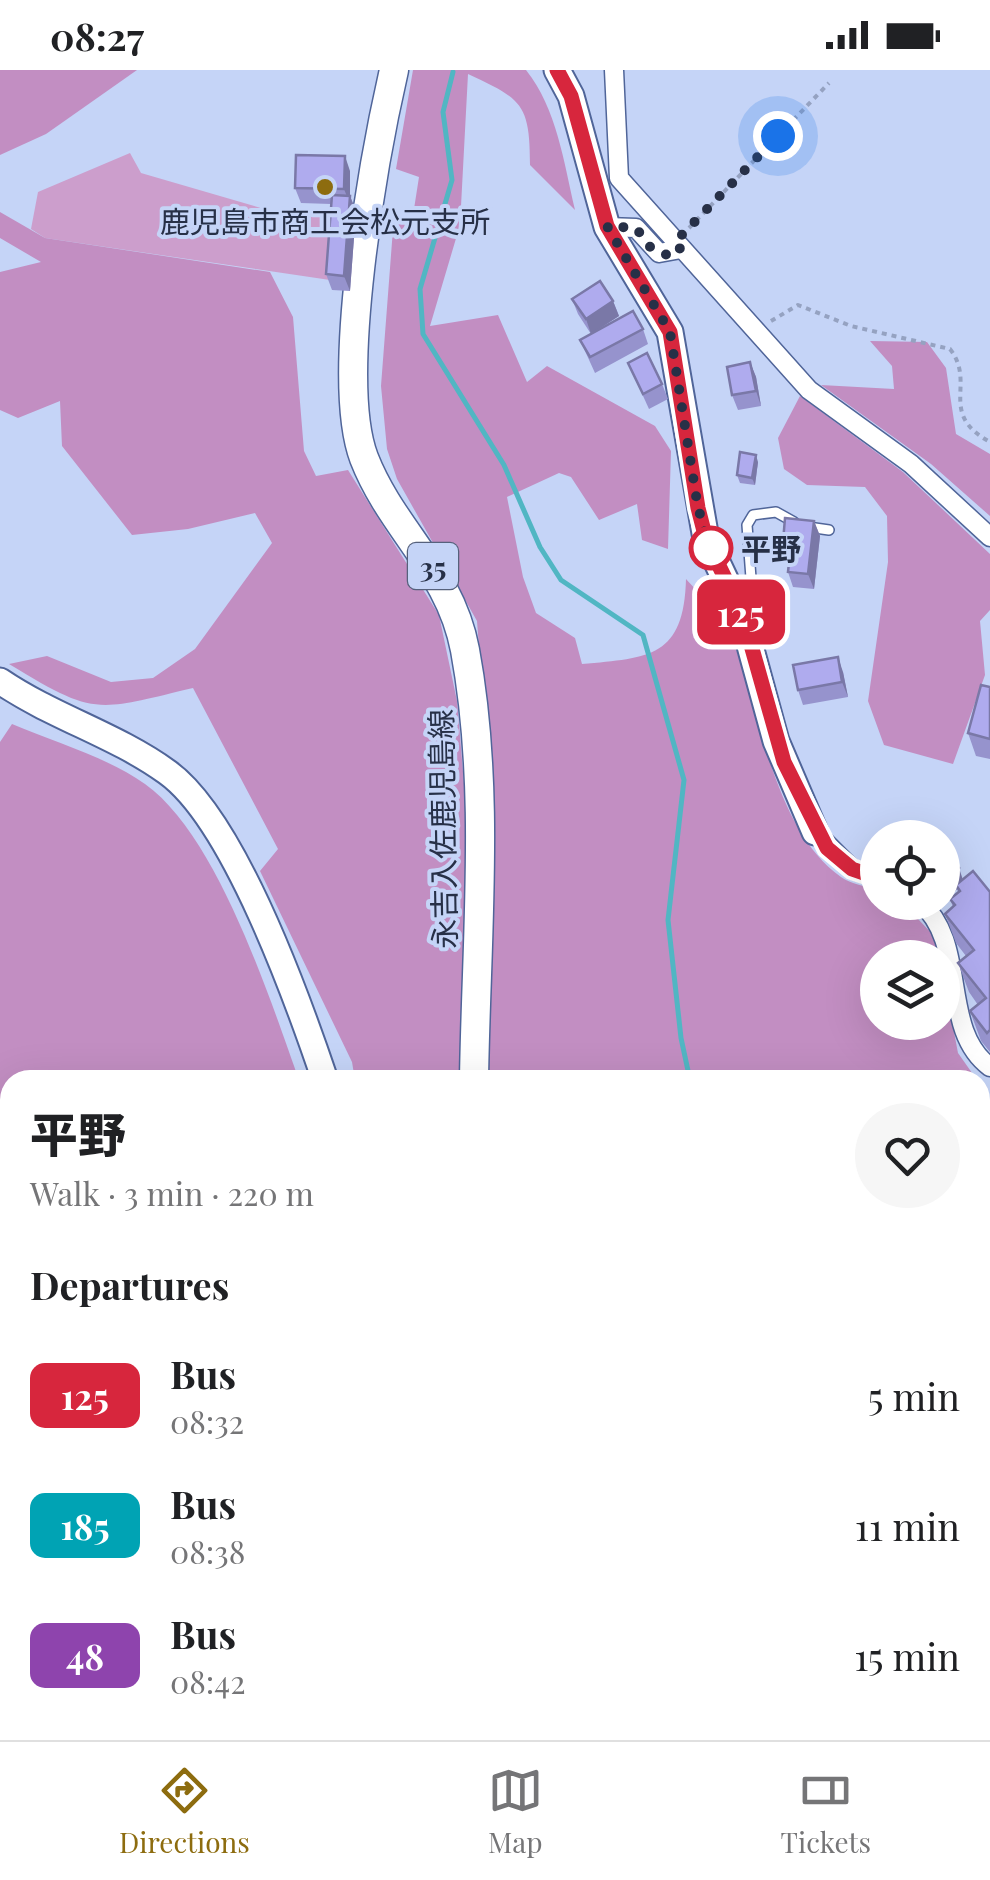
<!DOCTYPE html>
<html lang="en">
<head>
<meta charset="utf-8">
<style>
  body { margin:0; font-family:"Playfair Display","Noto Sans JP",serif; background:#f6f6f6; color:#202124; height:100vh; display:flex; flex-direction:column; font-size:38px; white-space:nowrap }
  * { box-sizing:border-box; margin:0 }
  p { font-size:32px; color:#757577 }
  .icon { flex:none; width:55px; height:55px; fill:none; stroke:currentColor; stroke-width:2; stroke-linecap:round; stroke-linejoin:round }
  .map { position:relative; flex:1; overflow:hidden }
  .details { position:absolute; left:0px; top:1000px; width:990px; height:670px; display:flex; flex-direction:column; background:#fff; border-radius:30px 30px 0 0; box-shadow:0 10px 40px #0002 }
  .details>* { flex:none }
  .badge { padding:0 20px; border-radius:15px; font-size:35px; line-height:65px }
  .tools { position:absolute; left:860px; top:750px; display:grid; gap:20px }
  .tools a { display:grid; place-items:center; width:100px; height:100px; border-radius:50%; background:#fff; box-shadow:0 10px 40px #0002; font-size:50px }
  .you { position:absolute; width:50px; height:50px; margin:-25px; border:8px solid #fff; border-radius:50%; background:#1a73e8; box-shadow:0 0 0 15px #1a73e833 }
  .map>.badge { position:absolute; translate:-50% -50%; box-shadow:0 0 0 5px #fff }
  h2 { padding:0 30px; font-size:38px; line-height:90px }
  .round { display:grid; place-items:center; flex:none; width:105px; height:105px; border-radius:52px; background:#f6f6f6 }
  .summary { display:flex; align-items:center; justify-content:space-between; height:170px; padding:0 30px }
  h1 { font-size:48px; font-weight:800; line-height:75px }
  ul { padding:0; list-style:none }
  li { display:flex; align-items:center; gap:30px; height:130px; padding:0 30px }
  li div { flex:1 }
  li b { display:block; font-size:38px }
  li em { font-style:normal }
  li .badge { min-width:110px; font-weight:700; text-align:center }
  .status { display:flex; justify-content:space-between; align-items:center; height:70px; padding:0 50px; background:#fff; direction:ltr }
  .status svg { height:28px; fill:currentColor }
  .menu { display:flex; justify-content:space-around; align-items:center; height:140px; border-top:2px solid #e0e0e0; background:#fff; font-size:28px; color:#757577 }
  .menu a { display:grid; justify-items:center; gap:5px }
  .menu .current { color:#8d6c0f }
  .map>svg:first-child { display:block }
  .green { fill:#cc9ecc }
  .forest { fill:#c28ec2 }
  .lines { fill:none; stroke-linecap:round; stroke-linejoin:round }
  .stream { stroke:#51b6c3; stroke-width:5 }
  .lane-casing { stroke:#506599; stroke-width:12 }
  .street-casing { stroke:#506599; stroke-width:21 }
  .secondary-casing { stroke:#506599; stroke-width:29 }
  .primary-casing { stroke:#506599; stroke-width:31 }
  .path { stroke:#95a2c1; stroke-width:4; stroke-dasharray:5 5; stroke-linecap:butt }
  .lane { stroke:#fff; stroke-width:9 }
  .street { stroke:#fff; stroke-width:18 }
  .secondary { stroke:#fff; stroke-width:25 }
  .primary { stroke:#fff; stroke-width:28 }
  .wall { fill:#9693cd }
  .shaded-wall { fill:#7a78a7 }
  .building { fill:#afabee; stroke:#7a78a7; stroke-width:2.5 }
  .line-casing { stroke:#fff; stroke-width:22 }
  .line { stroke:#d7263d; stroke-width:15 }
  .walk { stroke:#273047; stroke-width:10; stroke-dasharray:0 18 }
  .poi-dot { fill:#8d6c0f; stroke:#c5d4f7; stroke-width:4 }
  .stop-dot { fill:#fff; stroke:#d7263d; stroke-width:5 }
  .labels { text-anchor:middle; dominant-baseline:central; stroke-width:8; stroke-linejoin:round; paint-order:stroke }
  .shield { fill:#c5d4f7; stroke:#56617c; stroke-width:2.5 }
  .shield-label { font-size:28px; font-weight:bold; fill:#273047 }
  .poi-label { font-size:30px; fill:#273047; stroke:#c5d4f7 }
  .stop-label { font-size:30px; font-weight:bold; fill:#273047; stroke:#c5d4f7; text-anchor:start }
  .street-label { font-size:30px; fill:#273047; stroke:#c5d4f7 }
</style>
</head>
<body>
<div class="status"><b>08:27</b><svg viewBox="0 0 49 12"><path d="M0 12V9h3v3zM5 12V6h3v6zM10 12V3h3v9zM15 12V0h3v12zM26 1h20v11H26zM47 4h2v5h-2z"/></svg></div>
<div class="map">
<svg width="990" height="1670" viewBox="0 0 990 1670">
  <rect width="100%" height="100%" fill="#c5d4f7"/>
  <g class="green">
    <polygon points="130,83 141,103 292,147 335,141 330,210 45,168 31,159 38,122"/>
    <polygon points="990,1096 990,1504 980,1504 980,1114"/>
  </g>
  <g class="forest">
    <polygon points="0,0 137,0 46,64 0,85"/>
    <path d="M413,0H526C557,39 564,93 575,140L530,95C530,34 522,29 468,4L460,155L430,256L498,245L527,312L547,296L655,356L671,381L668,479L642,470L637,434L599,450L571,407L559,403L507,427L523,507L536,543L575,568L582,594C650,588 684,587 686,509C700,525 722,543 730,563C760,636 771,757 841,807C851,814 866,816 877,820L878,832L903,833L935,867L939,887L878,888V952H942L943,904L958,983L977,1010H488V694L477,551L397,409L387,379L381,316L393,159L414,139L419,107L396,99Z"/>
    <path d="M0,142L45,168L270,202L293,247L304,381L316,406L348,400L439,545L457,631L469,772L463,1010H355L352,992L260,801L278,779L193,618C96,641 96,647 9,594L47,586L111,612L153,608L195,579L272,473L255,443L188,459L132,465L62,376L60,331L18,348L0,340V202L41,192L0,168Z"/>
    <polygon points="870,271 927,272 946,298 956,364 990,384 990,446 931,394 821,315 894,319 892,296"/>
    <polygon points="800,326 903,402 990,484 990,540 980,551 985,605 953,694 884,675 868,631 888,492 887,446 865,417 807,415 784,399 778,368"/>
    <path d="M12,654C54,672 107,687 145,714C217,765 269,926 299,1010H10V1660H229V1670H0V672Z"/>
    <polygon points="980,1504 990,1504 990,1670 871,1670 826,1660 980,1660"/>
    <polygon points="398,1660 586,1660 591,1670 394,1670"/>
  </g>
  <g class="lines">
    <g class="stream">
      <polyline points="453,2 443,42 452,110 420,219 423,264 504,395 540,477 561,510 643,565 684,710 668,850 681,968 690,1010"/>
      <polyline points="975,1660 990,1665"/>
    </g>
    <g class="lane-casing">
      <g id="lane">
        <polyline points="808,457 829,460"/>
        <polyline points="734,518 751,508 747,455 753,445 776,442 794,452"/>
      </g>
    </g>
    <g class="street-casing">
      <g id="street">
        <polyline points="614,0 619,108 809,320 911,394 990,467"/>
        <polyline points="607,157 636,158 659,183 681,179"/>
        <polyline points="815,762 852,799 878,808"/>
        <path d="M920,832C969,874 939,959 990,997"/>
      </g>
    </g>
    <g class="secondary-casing">
      <g id="secondary">
        <polyline points="557,0 571,26 607,157 670,262 706,469 741,543 776,671 815,762"/>
        <path d="M0,611C53,647 116,665 167,702C234,750 298,930 325,1010"/>
        <polyline points="247,1670 248,1660"/>
      </g>
    </g>
    <g class="primary-casing">
      <g id="primary">
        <path d="M394,0C374,87 334,309 364,388C392,460 450,500 465,580C491,720 476,868 474,1010"/>
        <polyline points="318,1670 318,1660"/>
      </g>
    </g>
    <g class="path">
      <polyline points="689,158 829,13"/>
      <path d="M771,251L798,235L851,256L950,279C977,314 937,343 990,372"/>
    </g>
    <use href="#lane" class="lane"/>
    <use href="#street" class="street"/>
    <use href="#secondary" class="secondary"/>
    <use href="#primary" class="primary"/>
  </g>
  <g class="wall">
    <polygon points="350,101 350,126 356,141 350,221 332,220 326,204 331,134 301,133 295,118"/>
    <polygon points="572,229 613,231 619,246 596,261 643,259 648,274 595,303 580,270 591,264 578,244"/>
    <polygon points="750,292 756,307 761,336 738,340 732,325"/>
    <polygon points="628,293 662,314 668,329 649,339"/>
    <polygon points="758,392 755,415 740,413 737,405"/>
    <polygon points="814,451 820,466 814,519 793,517 788,502 789,488 783,472"/>
    <polygon points="843,602 848,627 803,635 798,620"/>
    <polygon points="990,617 990,689 976,686 968,663"/>
    <polygon points="963,809 990,822 990,982 981,971 970,941 978,935 969,922 958,893 966,886 956,873 945,844 953,837 950,829 958,822 957,819 940,835 938,832 942,832"/>
    <polygon points="980,1316 990,1324 990,1471 980,1473"/>
  </g>
  <g class="shaded-wall">
    <polygon points="345,86 350,101 350,134 344,119"/>
    <polygon points="350,126 356,141 350,221 344,206"/>
    <polygon points="613,231 619,246 591,264 586,249"/>
    <polygon points="750,292 756,307 761,336 756,321"/>
    <polygon points="756,385 758,392 755,415 752,408"/>
    <polygon points="814,451 820,466 814,519 808,504"/>
    <polygon points="838,587 843,602 848,627 842,612"/>
    <polygon points="959,798 964,813 956,815 957,819 940,835 939,832 942,832 942,813"/>
  </g>
  <g class="building">
    <polygon points="296,85 345,86 344,119 295,118"/>
    <polygon points="332,125 350,126 344,206 326,204"/>
    <polygon points="600,211 613,231 586,249 572,229"/>
    <polygon points="633,241 643,259 590,287 580,270"/>
    <polygon points="647,283 662,314 643,324 628,293"/>
    <polygon points="750,292 756,321 732,325 727,297"/>
    <polygon points="740,382 756,385 752,408 737,405"/>
    <polygon points="785,448 814,451 808,504 788,502 791,473 783,472"/>
    <polygon points="838,587 842,612 798,620 793,595"/>
    <polygon points="981,615 990,617 990,669 968,663"/>
    <polygon points="949,787 959,798 942,813 942,793"/>
    <polygon points="973,801 990,822 990,960 987,963 970,941 986,928 958,893 974,880 945,844 955,835 950,829 960,821 956,815"/>
    <polygon points="980,1316 990,1324 990,1443 980,1441"/>
  </g>
  <g class="lines">
    <g class="line-casing">
      <polyline id="line" points="557,0 571,26 607,156 670,262 698,438 706,469 742,543 784,692 827,778 852,799 878,808"/>
    </g>
    <use href="#line" class="line"/>
    <polyline class="walk" points="711,478 698,438 670,262 607,156 636,158 651,178 667,185 681,180 675,172 778,66"/>
  </g>
  <circle class="poi-dot" cx="325" cy="117" r="10"/>
  <circle class="stop-dot" cx="711" cy="478" r="20"/>
  <g class="labels">
    <rect class="shield" x="408" y="473" width="50" height="46" rx="8"/>
    <g class="shield-label">
      <text x="433" y="496">35</text>
    </g>
    <g class="poi-label">
      <text x="325" y="151">鹿児島市商工会松元支所</text>
    </g>
    <g class="stop-label">
      <text x="741" y="478">平野</text>
    </g>
    <g class="street-label">
      <text transform="translate(442 759) rotate(-91)">永吉入佐鹿児島線</text>
    </g>
  </g>
</svg>
<div class="tools">
<a><svg class="icon" aria-label="locate" viewBox="0 0 24 24"><circle cx="12" cy="12" r="6"/><path d="M12 2v4M12 18v4M2 12h4M18 12h4"/></svg></a>
<a><svg class="icon" aria-label="layers" viewBox="0 0 24 24"><path d="M12 4l9 5-9 5-9-5zM3 14l9 5 9-5"/></svg></a>
</div>
<div class="you" style="left:778px;top:66px"></div>
<b class="badge" style="left:741px;top:542px;background:#d7263d;color:#fff">125</b>
<section class="details">
<div class="summary"><div><h1>平野</h1><p>Walk · 3 min · 220 m</p></div><a class="round"><svg class="icon" aria-label="heart" viewBox="0 0 24 24"><path d="M12 20l-8-8c-3-5 5-10 8-4 3-6 11-1 8 4z"/></svg></a></div>
<h2>Departures</h2>
<ul>
<li><span class="badge" style="background:#d7263d;color:#fff">125</span><div><b>Bus</b><p>08:32</p></div><em>5 min</em></li>
<li><span class="badge" style="background:#00a3b4;color:#fff">185</span><div><b>Bus</b><p>08:38</p></div><em>11 min</em></li>
<li><span class="badge" style="background:#8e44ad;color:#fff">48</span><div><b>Bus</b><p>08:42</p></div><em>15 min</em></li>
</ul>
</section>
</div>
<nav class="menu">
<a class="current"><svg class="icon" aria-label="directions" viewBox="0 0 24 24"><path d="M12 3l9 9-9 9-9-9zM9 14v-3h6M13 9l2 2-2 2"/></svg>Directions</a>
<a><svg class="icon" aria-label="map" viewBox="0 0 24 24"><path d="M3 6l6-2 6 2 6-2v14l-6 2-6-2-6 2zM9 4v14M15 6v14"/></svg>Map</a>
<a><svg class="icon" aria-label="tickets" viewBox="0 0 24 24"><path d="M3 7h18v10H3zM15 7v10"/></svg>Tickets</a>
</nav>
</body>
</html>
